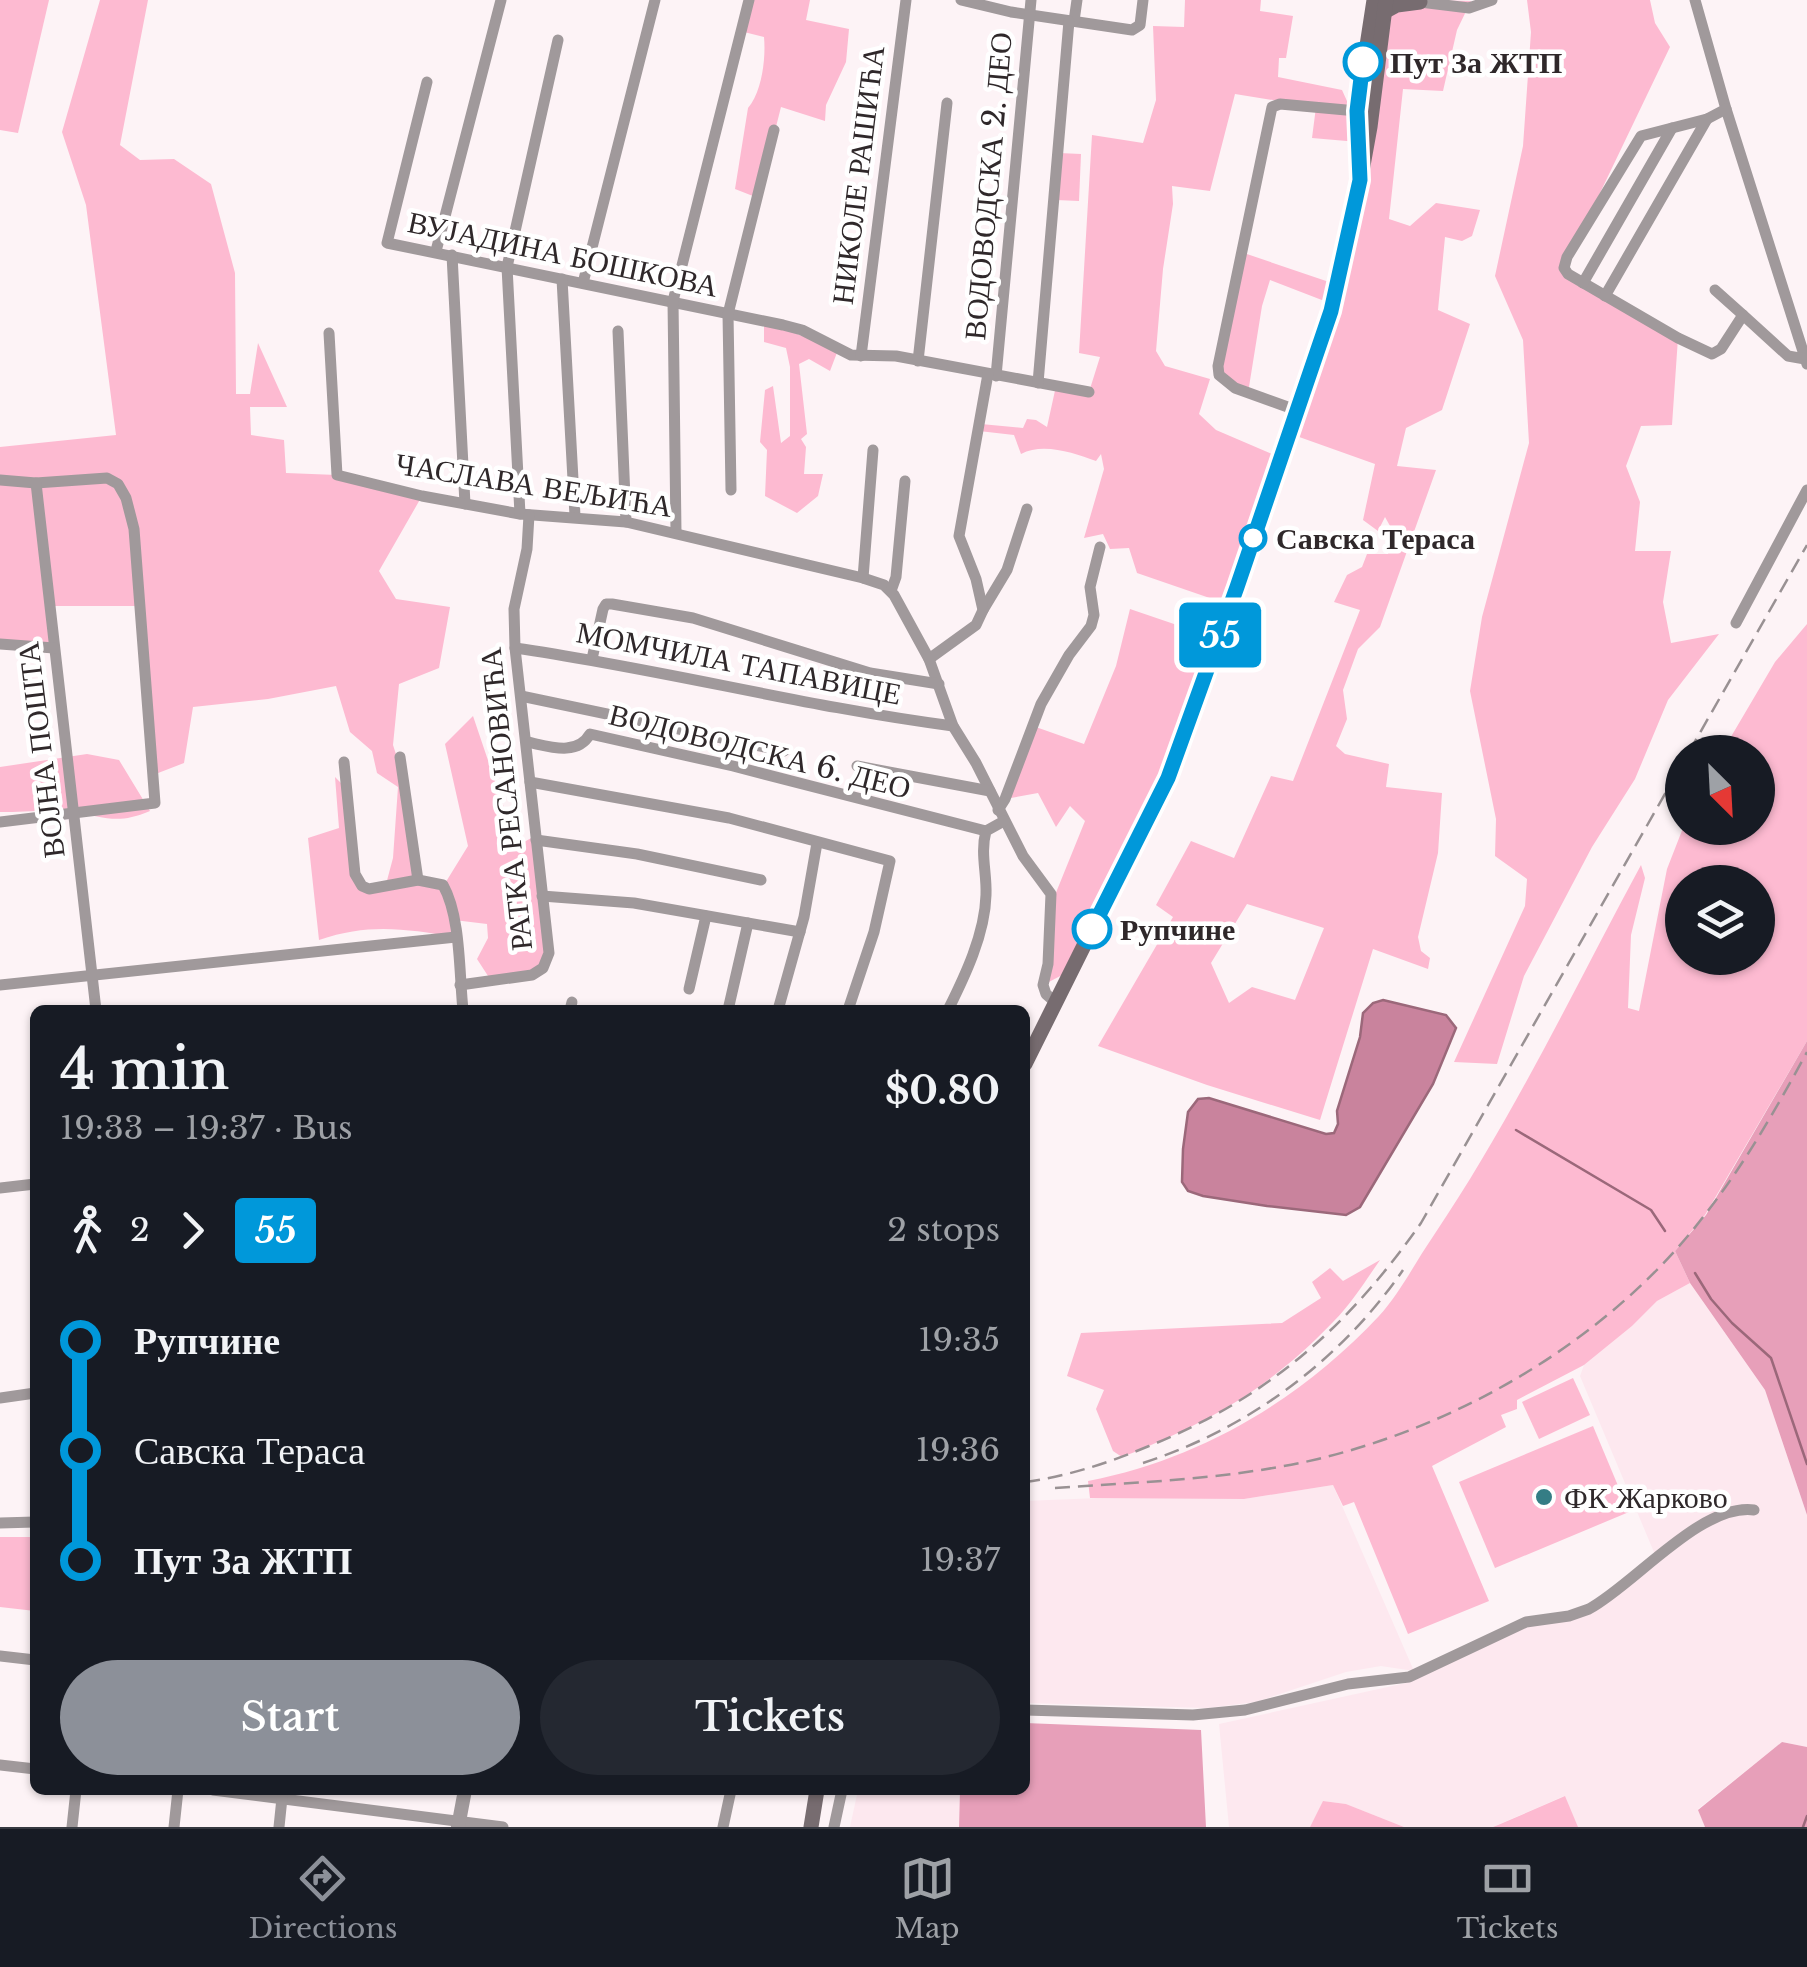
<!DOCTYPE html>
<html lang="en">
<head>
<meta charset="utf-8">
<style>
  body { margin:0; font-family:"Libre Baskerville",serif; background:#242831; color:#f1f3f6; height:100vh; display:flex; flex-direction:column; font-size:38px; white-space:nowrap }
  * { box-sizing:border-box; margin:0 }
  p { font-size:32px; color:#9ea1a6 }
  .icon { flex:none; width:55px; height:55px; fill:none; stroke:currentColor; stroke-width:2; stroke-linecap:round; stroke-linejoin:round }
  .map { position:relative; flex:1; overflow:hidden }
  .drawer { position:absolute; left:30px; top:1005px; width:1000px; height:790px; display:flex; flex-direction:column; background:#171b24; border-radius:15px; box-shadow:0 2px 8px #0004 }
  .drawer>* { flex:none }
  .badge { padding:0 20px; border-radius:8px; font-size:35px; line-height:65px }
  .needle { width:65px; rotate:156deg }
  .tools { position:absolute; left:1665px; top:735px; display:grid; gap:20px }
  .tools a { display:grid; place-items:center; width:110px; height:110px; border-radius:50%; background:#171b24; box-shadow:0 2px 8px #0004; font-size:50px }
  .map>.badge { position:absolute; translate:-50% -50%; box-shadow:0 0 0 5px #fff }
  .legs { display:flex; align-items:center; gap:15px; height:110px; padding:0 30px; font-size:32px }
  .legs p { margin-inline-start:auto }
  .summary { display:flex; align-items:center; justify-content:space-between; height:170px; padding:0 30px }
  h1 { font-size:55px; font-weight:600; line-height:75px }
  .action { display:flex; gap:20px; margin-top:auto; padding:20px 30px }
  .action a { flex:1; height:115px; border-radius:60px; background:#8c9099; color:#fff; font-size:40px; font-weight:600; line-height:115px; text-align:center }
  .action a+a { background:#242831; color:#f1f3f6 }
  ul { padding:0 30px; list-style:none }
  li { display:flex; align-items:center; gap:35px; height:110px; font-size:38px }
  li i { display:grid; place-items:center; width:15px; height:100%; margin:0 12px; background:currentColor }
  li i::after { content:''; width:25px; height:25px; margin:-12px; border:8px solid; border-radius:50%; background:#171b24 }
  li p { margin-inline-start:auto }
  li:first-child i { background:linear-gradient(#0000 50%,currentColor 0) }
  li:last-child i { background:linear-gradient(currentColor 50%,#0000 0) }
  .dock { display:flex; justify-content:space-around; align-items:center; height:140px; border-top:2px solid #363941; background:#171b24; font-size:28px; color:#9ea1a6 }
  .dock a { display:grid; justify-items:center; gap:5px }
  .dock .active { color:#8c9099 }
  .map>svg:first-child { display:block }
  .built { fill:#fde8ef }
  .green { fill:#fdbad1; fill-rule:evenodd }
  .forest { fill:#e79fb9 }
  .water { fill:#c9839d; stroke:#9b687a; stroke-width:2.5 }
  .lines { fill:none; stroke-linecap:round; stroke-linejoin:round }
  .stream { stroke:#9b687a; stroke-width:2.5 }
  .minor { stroke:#a0999b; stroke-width:11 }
  .tertiary { stroke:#a0999b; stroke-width:14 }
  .secondary { stroke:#776c70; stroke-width:15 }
  .rail { stroke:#999193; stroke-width:2.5; stroke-dasharray:15 8; stroke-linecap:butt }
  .line-1-casing { stroke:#fff; stroke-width:22 }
  .line-1 { stroke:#0098da; stroke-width:15 }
  .stop-1-dot { fill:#fff; stroke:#0098da; stroke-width:5 }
  .poi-dot { fill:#357d85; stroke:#fff; stroke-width:4 }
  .labels { text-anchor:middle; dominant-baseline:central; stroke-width:9; stroke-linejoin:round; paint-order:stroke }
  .stop-label { font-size:30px; font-weight:bold; fill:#2f282a; stroke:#fff; text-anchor:start }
  .street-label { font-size:30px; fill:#2f282a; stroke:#fff }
  .poi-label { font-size:30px; fill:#2f282a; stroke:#fff; text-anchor:start }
</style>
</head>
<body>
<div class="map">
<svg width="1807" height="1827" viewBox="0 0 1807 1827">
  <rect width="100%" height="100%" fill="#fdf3f6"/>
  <g class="built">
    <polygon points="1690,1283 1765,1390 1807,1515 1807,1747 1782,1742 1698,1809 1705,1827 1578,1827 1564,1796 1493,1827 1404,1827 1346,1804 1324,1801 1310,1827 1229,1827 1219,1724 1406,1683 1526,1627 1600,1605 1656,1557 1580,1376 1584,1365 1632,1326 1657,1301"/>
    <polygon points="1333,1485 1414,1671 1381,1666 1346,1672 1256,1702 1207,1708 1025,1703 1025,1501 1147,1496 1244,1499"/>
    <polygon points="858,1790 960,1790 959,1827 850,1827"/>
  </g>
  <g class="green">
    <polygon points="0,0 49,0 18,133 0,130"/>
    <path d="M100,0H148L120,145L140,160L174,159L211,184L235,273L236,394H250L258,343L287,407H250L251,435L284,440L286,473L337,475L422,496L379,571L396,599L450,607L439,668L399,684L393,745L404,779L418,880L444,885L468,846L445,744L473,716L517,846L533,837L525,786L531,791L549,953L543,968L490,979L477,959L488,938L487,924L454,920L456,937C404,929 370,923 319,940L308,838L339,828L335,777L347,789L362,886L385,888L393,858L398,787L377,773L372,751L350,732L336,686L268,699L193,707L184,763L153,775L140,606H50L54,648L0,646V447L116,435L86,205L62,132Z"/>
    <path d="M749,0H810L806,20L849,29L846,62L826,105L825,121L781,107L758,198L735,189L748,108C762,92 766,58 764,37L740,31Z"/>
    <path d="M1185,0H1261L1260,11L1293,16L1286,58H1279L1278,77L1342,90L1351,110L1358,142L1312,138L1316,107L1235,94L1210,191L1172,186L1173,204L1163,269L1156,351L1165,366L1210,379L1199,414L1216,430L1279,457L1230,605L1137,573L1129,548L1110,549L1103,534L1084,538L1104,469L1101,454L1096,461C1074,453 1043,442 1021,454L1014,435L979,431L981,424L1023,428L1027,419L1036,420L1047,427L1056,386L1089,392L1100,357L1079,353L1092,135L1143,143L1156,100L1153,26L1184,27Z"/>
    <path d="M1422,0L1471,1L1457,30L1443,91L1403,89L1389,219L1410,226L1436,203L1480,210L1472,236L1462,241L1445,237L1438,310L1470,324L1442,410L1406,428L1397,466L1436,470L1380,627L1358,649L1343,690L1347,719L1336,746L1345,754L1389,764L1386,787L1442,793L1438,853L1418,937L1421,951L1430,958L1428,969L1373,949L1320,1120L1207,1085L1098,1046L1173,917L1156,905L1191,841L1234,858L1271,776L1293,781L1360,610L1334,602L1347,575L1362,567L1367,554H1388L1394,533L1385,517L1378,531L1363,520L1375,464L1288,433L1331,311L1384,12ZM1247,904L1324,928L1295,1000L1252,987L1229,1003L1211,963Z"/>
    <polygon points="1527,0 1650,0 1655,23 1670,47 1564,268 1678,338 1672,425 1641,426 1626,466 1640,502 1635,551 1671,551 1663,602 1671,643 1719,634 1668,700 1635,779 1592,847 1524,976 1497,1064 1454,1062 1525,906 1527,879 1495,856 1496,819 1470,691 1482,617 1529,443 1523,340 1495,276 1523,146 1531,32"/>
    <polygon points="1059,153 1081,154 1079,201 1056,200"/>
    <polygon points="1241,252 1332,283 1327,302 1270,280 1262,306 1248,393 1219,375"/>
    <polygon points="764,321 838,350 830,371 809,359 799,364 807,434 801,439 806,447 804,474 823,474 818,496 797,513 765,496 767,450 760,442 765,390 773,386 781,443 790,436 790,367 786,348 764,342"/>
    <polygon points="1130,609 1218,639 1185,732 1070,971 1043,985 1053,900 1085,821 1070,806 1056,827 1038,793 1005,799 1033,726 1084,744 1116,666"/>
    <path d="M1807,624V1041L1705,1215L1675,1251L1690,1283L1657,1301L1632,1326L1584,1365L1517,1400V1409L1501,1415L1506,1427L1432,1466L1489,1601L1408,1634L1354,1502L1343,1506L1333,1485L1244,1499L1090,1498L1088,1481C1201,1459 1300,1400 1379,1316C1400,1293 1416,1261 1434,1235C1513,1118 1574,989 1641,865L1645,878L1631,935L1628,1008L1639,1011L1667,869L1683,828H1758V752H1722L1775,662ZM1682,882H1758V958H1682Z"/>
    <path d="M87,754L119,760L150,811C117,825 106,817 72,812C49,809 24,812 0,812V767Z"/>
    <path d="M1380,1260C1366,1280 1352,1303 1334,1321C1268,1390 1209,1422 1122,1457L1113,1451L1096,1409L1104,1390L1067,1376L1081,1333L1282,1323L1321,1298L1312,1282L1330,1268L1343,1281Z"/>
    <polygon points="1573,1378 1590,1415 1539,1439 1522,1402"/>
    <polygon points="1593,1426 1629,1512 1495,1568 1459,1482"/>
    <polygon points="0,1537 35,1537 35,1611 0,1607"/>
    <polygon points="1565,1796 1578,1827 1493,1827 1498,1825"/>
    <polygon points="1323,1801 1346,1804 1404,1827 1310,1827"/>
  </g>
  <g class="forest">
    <polygon points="1807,1041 1807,1515 1765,1390 1690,1283 1675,1251 1706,1215"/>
    <polygon points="1025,1723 1201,1730 1206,1827 959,1827 960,1790 1025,1790"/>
    <polygon points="1782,1742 1807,1747 1807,1827 1705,1827 1698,1810"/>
  </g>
  <polygon class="water" points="1383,1000 1446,1015 1456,1028 1433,1084 1360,1207 1346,1215 1267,1206 1203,1196 1188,1191 1182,1182 1183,1149 1188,1112 1198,1099 1209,1098 1326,1134 1334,1133 1338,1124 1337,1111 1360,1037 1363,1013 1373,1003"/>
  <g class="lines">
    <g class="stream">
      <polyline points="1516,1130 1651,1210 1665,1231"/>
      <polyline points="1695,1273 1711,1299 1732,1323 1771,1358 1807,1464"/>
      <polyline points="1803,1827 1807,1816"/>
    </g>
    <g class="minor">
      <polyline points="961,0 1011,12 1132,30 1140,25 1143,0"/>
      <polyline points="1695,0 1726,109 1807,364"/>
      <polyline points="1412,1 1469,8 1492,0"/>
      <polyline points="1074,21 1077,0"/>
      <polyline points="427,82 387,243 783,325 802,330 851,355 896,356 1089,392"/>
      <polyline points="1726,109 1707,119 1641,136 1567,257 1564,268 1568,274 1678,338 1712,354 1721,349 1743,315 1788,356 1805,359"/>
      <polyline points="436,251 501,0"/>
      <polyline points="452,255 465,504"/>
      <polyline points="562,279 575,516"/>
      <polyline points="583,283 655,0"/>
      <polyline points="1583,283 1672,128"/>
      <polyline points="1715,290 1743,315"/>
      <polyline points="1605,296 1707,119"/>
      <polyline points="618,331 626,522"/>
      <polyline points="329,333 337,475 422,496 520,514 626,522 863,578 884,585 894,595 929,659 953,726 976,763 1023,856 1051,894 1048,964 1043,985 1046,994 1054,1001"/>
      <polyline points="861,356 906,0"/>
      <polyline points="918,361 947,103"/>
      <polyline points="996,376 1031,0"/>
      <polyline points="1038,383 1069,21"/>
      <polyline points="1296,410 1235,388 1219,375 1218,366 1272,107 1280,104 1357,111"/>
      <polyline points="0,480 36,483 107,478 118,484 126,498 134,529 155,803 0,822"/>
      <polyline points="36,483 96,1010"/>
      <polyline points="731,490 728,314 774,130"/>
      <polyline points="520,514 507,267 558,40"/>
      <polyline points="676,532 673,301 749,0"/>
      <polyline points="863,578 873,450"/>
      <polyline points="891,591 896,577 905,481"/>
      <polyline points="983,610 1007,570 1027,509"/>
      <polyline points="1736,623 1807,490"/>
      <polyline points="0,644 54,648"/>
      <path d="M515,648C662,669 806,707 953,726"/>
      <polyline points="592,659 603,609 606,604 612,604 693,618 870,673 939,684"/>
      <polyline points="929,659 976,625 983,610 976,579 959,536 988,374"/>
      <polyline points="521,696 784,751"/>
      <path d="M527,742C548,746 577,757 590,734L733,766L986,831"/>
      <polyline points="400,757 418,880"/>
      <path d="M344,762L355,874L362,886L369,889L418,880L443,885C461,917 459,973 463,1010"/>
      <polyline points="857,766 990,791"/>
      <polyline points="530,782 729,818 890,861 874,932 848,1010"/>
      <polyline points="998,810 1005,799 1041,704 1069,655 1091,626 1094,615 1090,587 1100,547"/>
      <polyline points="536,840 637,854 761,880"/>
      <polyline points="542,896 634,903 800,932"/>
      <polyline points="0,985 456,937"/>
      <polyline points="460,985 532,975 543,968 549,953 515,648 514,609 527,549 529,515"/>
      <polyline points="689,989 706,916"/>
      <polyline points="570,1010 572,1002"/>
      <polyline points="728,1010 748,923"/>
      <polyline points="778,1010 804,917 817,843"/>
      <path d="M948,1010C965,976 985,934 986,895C987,873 980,853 986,831L1004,821"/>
      <polyline points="0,1188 35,1184"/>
      <polyline points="0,1398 35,1393"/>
      <polyline points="0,1523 35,1522"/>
      <polyline points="0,1656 35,1660"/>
      <path d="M1025,1710L1193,1715L1245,1710L1348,1684L1409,1677L1526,1622L1569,1616L1589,1609C1634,1585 1701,1503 1754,1510"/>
      <polyline points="0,1765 35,1769"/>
      <polyline points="213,1790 503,1827"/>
      <polyline points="72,1827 76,1790"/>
      <polyline points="174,1827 178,1790"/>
      <polyline points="279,1827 282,1798"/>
      <polyline points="723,1827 731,1790"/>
      <polyline points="834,1827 842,1790"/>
    </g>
    <polyline class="tertiary" points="458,1827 465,1790"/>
    <g class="secondary">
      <polyline points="1384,12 1397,5 1420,2"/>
      <polyline points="1359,155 1357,111 1374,0"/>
      <polyline points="1025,1064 1168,777 1306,384 1331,311 1351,232 1370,127 1386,0"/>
      <polyline points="811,1827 817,1790"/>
    </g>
    <g class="rail">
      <polyline points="1689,752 1807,545"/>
      <path d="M1143,1463C1248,1429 1340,1361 1403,1270"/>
      <path d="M1025,1482C1069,1476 1108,1463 1149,1446C1268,1398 1348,1327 1421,1223L1682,764"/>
      <path d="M1055,1488C1143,1482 1232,1479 1318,1459C1467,1423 1614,1335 1707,1212C1746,1162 1777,1107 1807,1052"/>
    </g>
  </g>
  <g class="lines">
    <g class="line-1-casing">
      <polyline id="line-1" points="1092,929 1168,778 1237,587 1331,311 1360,180 1357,111 1363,62"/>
    </g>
    <use href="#line-1" class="line-1"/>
  </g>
  <g class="stop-1-dot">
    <circle cx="1363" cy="62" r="18"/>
    <circle cx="1253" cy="538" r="12"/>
    <circle cx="1092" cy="929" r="18"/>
  </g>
  <circle class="poi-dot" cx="1544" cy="1497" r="10"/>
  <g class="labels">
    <g class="stop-label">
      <text x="1390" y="62">Пут За ЖТП</text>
      <text x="1276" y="538">Савска Тераса</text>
      <text x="1120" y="929">Рупчине</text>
    </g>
    <g class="street-label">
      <text transform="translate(858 175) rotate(-83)">НИКОЛЕ РАШИЋА</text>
      <text transform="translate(988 186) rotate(-85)">ВОДОВОДСКА 2. ДЕО</text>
      <text transform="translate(563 254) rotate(12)">ВУЈАДИНА БОШКОВА</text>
      <text transform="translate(534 485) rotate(9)">ЧАСЛАВА ВЕЉИЋА</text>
      <text transform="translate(739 663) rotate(11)">МОМЧИЛА ТАПАВИЦЕ</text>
      <text transform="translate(41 750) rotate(-97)">ВОЈНА ПОШТА</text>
      <text transform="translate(760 751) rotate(14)">ВОДОВОДСКА 6. ДЕО</text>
      <text transform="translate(506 799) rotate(-96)">РАТКА РЕСАНОВИЋА</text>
    </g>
    <g class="poi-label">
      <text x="1564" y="1497">ФК Жарково</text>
    </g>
  </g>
</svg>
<div class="tools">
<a><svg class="needle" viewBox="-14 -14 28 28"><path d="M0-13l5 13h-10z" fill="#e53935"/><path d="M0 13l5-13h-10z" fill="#9ea1a6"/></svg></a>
<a><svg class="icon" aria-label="layers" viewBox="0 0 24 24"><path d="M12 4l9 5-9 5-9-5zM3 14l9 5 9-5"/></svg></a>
</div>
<b class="badge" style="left:1220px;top:635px;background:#0098da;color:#fff">55</b>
<section class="drawer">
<div class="summary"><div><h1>4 min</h1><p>19:33 – 19:37 · Bus</p></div><b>$0.80</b></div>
<div class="legs"><svg class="icon" aria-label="walk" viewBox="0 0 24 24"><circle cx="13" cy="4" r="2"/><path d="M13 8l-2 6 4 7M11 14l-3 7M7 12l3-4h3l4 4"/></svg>2<svg class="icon" aria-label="forward" viewBox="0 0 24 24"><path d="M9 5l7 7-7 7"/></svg><b class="badge" style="background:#0098da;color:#fff">55</b><p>2 stops</p></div>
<ul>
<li><i style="color:#0098da"></i><b>Рупчине</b><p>19:35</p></li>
<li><i style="color:#0098da"></i><span>Савска Тераса</span><p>19:36</p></li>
<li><i style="color:#0098da"></i><b>Пут За ЖТП</b><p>19:37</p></li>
</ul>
<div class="action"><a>Start</a><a>Tickets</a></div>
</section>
</div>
<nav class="dock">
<a class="active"><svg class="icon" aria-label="directions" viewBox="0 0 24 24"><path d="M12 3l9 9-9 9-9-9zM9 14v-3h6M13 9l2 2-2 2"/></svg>Directions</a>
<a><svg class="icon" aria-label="map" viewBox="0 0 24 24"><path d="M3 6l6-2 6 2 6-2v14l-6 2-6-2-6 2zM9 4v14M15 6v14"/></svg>Map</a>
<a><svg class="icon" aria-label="tickets" viewBox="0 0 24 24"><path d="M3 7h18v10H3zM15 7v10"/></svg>Tickets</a>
</nav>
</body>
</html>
